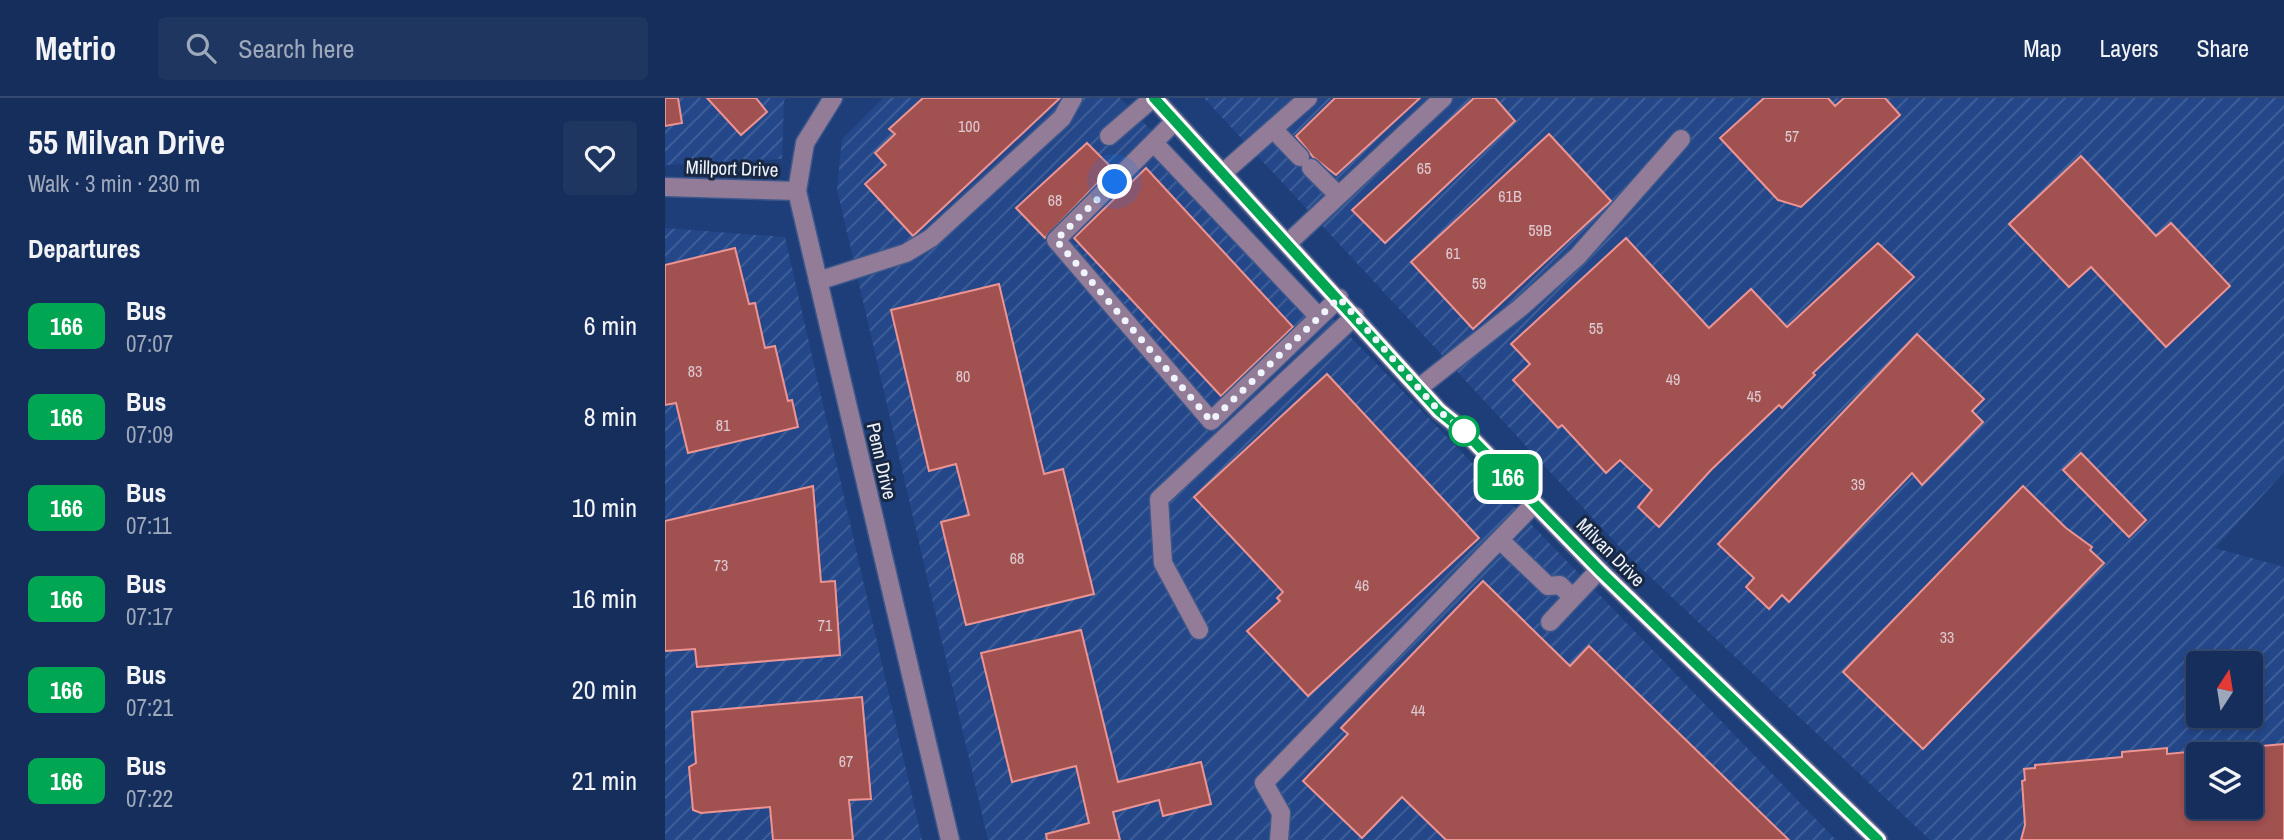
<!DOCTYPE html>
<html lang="en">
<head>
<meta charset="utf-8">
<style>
  body { margin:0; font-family:"Archivo Narrow",sans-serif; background:#1f3661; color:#f1f3f6; height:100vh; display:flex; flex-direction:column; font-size:26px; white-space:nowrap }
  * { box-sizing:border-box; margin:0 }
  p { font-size:23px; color:#9ea8bb }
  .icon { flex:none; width:38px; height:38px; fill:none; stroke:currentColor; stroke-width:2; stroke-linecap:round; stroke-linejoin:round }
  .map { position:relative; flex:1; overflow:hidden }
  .side { display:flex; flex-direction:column; background:#162e5b; width:665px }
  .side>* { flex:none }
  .badge { padding:0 14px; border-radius:10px; font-size:24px; line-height:46px }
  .needle { width:46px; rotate:12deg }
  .controls { position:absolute; left:1521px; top:553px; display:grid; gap:14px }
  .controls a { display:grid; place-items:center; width:77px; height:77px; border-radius:7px; background:#162e5b; box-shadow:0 4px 10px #0003,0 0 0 2px #354a71; font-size:35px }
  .you { position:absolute; width:35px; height:35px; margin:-18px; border:5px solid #fff; border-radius:50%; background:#1a73e8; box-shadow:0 0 0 10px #1a73e833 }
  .map>.badge { position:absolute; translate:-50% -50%; box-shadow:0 0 0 4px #fff }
  h2 { padding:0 28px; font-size:26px; line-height:63px }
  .round { display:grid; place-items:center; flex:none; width:74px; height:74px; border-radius:7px; background:#1f3661 }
  .head { display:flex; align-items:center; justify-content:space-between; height:119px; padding:0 28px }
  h1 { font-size:33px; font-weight:800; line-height:52px }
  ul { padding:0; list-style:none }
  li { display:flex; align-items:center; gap:21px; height:91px; padding:0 28px }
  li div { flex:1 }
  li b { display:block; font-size:26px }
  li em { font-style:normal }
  li .badge { min-width:77px; font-weight:700; text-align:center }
  header { display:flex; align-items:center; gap:42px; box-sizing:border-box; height:98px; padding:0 35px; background:#162e5b; border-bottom:2px solid #354a71 }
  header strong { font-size:33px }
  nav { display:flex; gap:38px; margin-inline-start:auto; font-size:24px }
  .search { width:490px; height:63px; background:#1f3661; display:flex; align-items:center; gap:18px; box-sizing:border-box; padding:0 24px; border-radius:7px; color:#9ea8bb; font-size:26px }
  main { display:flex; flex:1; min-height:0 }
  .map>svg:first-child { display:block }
  .industrial { fill:url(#industrial-furrows); fill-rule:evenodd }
  .building { fill:#a25151; stroke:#ed9492; stroke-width:2 }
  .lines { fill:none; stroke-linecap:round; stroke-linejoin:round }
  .minor-casing { stroke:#3b578b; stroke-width:21 }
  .minor { stroke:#937c97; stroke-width:18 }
  .line-casing { stroke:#fff; stroke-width:16 }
  .line { stroke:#00a651; stroke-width:10 }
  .walk { stroke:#eff3fb; stroke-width:7; stroke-dasharray:0 12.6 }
  .stop-dot { fill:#fff; stroke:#00a651; stroke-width:3.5 }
  .labels { text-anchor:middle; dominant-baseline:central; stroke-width:6; stroke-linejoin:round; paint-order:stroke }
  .number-label { font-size:16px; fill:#dccad0 }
  .street-label { font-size:19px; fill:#eff3fb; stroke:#182742 }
</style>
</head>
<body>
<header>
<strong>Metrio</strong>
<div class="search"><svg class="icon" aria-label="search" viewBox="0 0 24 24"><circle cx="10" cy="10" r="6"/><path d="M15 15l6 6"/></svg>Search here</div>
<nav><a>Map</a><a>Layers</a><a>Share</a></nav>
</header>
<main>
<section class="side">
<div class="head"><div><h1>55 Milvan Drive</h1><p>Walk · 3 min · 230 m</p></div><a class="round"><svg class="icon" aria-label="heart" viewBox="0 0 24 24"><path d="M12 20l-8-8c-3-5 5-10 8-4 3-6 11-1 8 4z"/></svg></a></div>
<h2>Departures</h2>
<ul>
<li><span class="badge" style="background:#00a651;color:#fff">166</span><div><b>Bus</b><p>07:07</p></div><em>6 min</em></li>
<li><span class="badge" style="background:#00a651;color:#fff">166</span><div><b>Bus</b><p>07:09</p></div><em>8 min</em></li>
<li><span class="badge" style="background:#00a651;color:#fff">166</span><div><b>Bus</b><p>07:11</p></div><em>10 min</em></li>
<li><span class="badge" style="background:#00a651;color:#fff">166</span><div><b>Bus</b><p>07:17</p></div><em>16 min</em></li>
<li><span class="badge" style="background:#00a651;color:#fff">166</span><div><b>Bus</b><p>07:21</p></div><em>20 min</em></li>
<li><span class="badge" style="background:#00a651;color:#fff">166</span><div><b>Bus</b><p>07:22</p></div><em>21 min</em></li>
</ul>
</section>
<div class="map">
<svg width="1619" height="742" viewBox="0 0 1619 742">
  <defs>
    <pattern id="industrial-furrows" width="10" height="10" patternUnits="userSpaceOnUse" patternTransform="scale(1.75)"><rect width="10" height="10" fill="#234789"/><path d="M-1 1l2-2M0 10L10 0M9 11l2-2" fill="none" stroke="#43629b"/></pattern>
  </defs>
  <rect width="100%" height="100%" fill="#1e3e79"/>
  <g class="industrial">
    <polygon points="0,0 121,0 119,3 117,61 0,67"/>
    <polygon points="218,0 455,0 1171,742 323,742 172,91 177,41"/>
    <path d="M539,0H1619V374L1550,450L1619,469V742H1265L962,457ZM1533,565H1586V618H1533ZM1533,656H1586V709H1533Z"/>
    <polygon points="0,130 120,139 257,742 0,742"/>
  </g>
  <g class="building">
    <polygon points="0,0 13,0 17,25 0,28"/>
    <polygon points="42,0 91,0 102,14 76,37"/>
    <polygon points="258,0 395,0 248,138 200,86 221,67 210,55 230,36 224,31"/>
    <polygon points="670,0 755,0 671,77 648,59 631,38"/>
    <polygon points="809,0 830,0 850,23 720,145 687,112"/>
    <polygon points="1099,0 1163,0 1170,8 1179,0 1220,0 1235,17 1136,109 1113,102 1055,40"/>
    <polygon points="884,36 946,103 808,231 746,164"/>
    <polygon points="422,45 447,70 380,140 351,110"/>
    <polygon points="1416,58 1491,138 1506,125 1565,188 1501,249 1426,169 1404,189 1344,126"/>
    <polygon points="481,70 628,229 556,298 409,140"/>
    <polygon points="961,140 1044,230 1086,191 1122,229 1213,145 1249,179 1148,275 1150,277 1117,310 1114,307 1046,372 994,429 973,409 987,392 955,362 941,375 897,327 893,330 848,282 865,266 846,246"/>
    <polygon points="70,150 84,206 90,205 100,250 110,248 123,303 127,302 133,329 23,355 11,305 0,307 0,167"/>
    <polygon points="334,186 379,376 398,371 429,496 301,527 276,424 304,417 291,366 264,373 226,212"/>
    <polygon points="1252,236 1319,301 1307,313 1318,324 1257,387 1247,375 1124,504 1117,497 1104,511 1081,489 1089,480 1053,446"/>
    <polygon points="662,276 814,440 643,598 582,533 615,503 612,500 618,494 529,399"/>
    <polygon points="1416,355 1481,422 1464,439 1398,372"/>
    <polygon points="148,388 156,484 170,483 175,557 32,569 30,551 0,553 0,423"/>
    <polygon points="1358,388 1401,430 1427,449 1425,452 1439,465 1258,651 1178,574"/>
    <polygon points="818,483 905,568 924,548 1124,742 781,742 737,699 697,740 638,683 683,636 676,630"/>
    <polygon points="416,532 453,684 536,664 546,706 498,718 494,702 448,714 455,742 382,742 381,736 424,725 411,668 347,684 316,555"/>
    <polygon points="197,599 206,701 184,702 188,742 108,742 105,709 36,715 28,712 24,669 31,665 27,614"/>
    <polygon points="1619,646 1619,742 1356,742 1360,727 1357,683 1360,682 1359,671 1370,670 1370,667 1457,659 1457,654 1502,650 1502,656 1533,653 1533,709 1586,709 1586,649"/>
  </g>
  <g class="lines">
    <g class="minor-casing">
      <g id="minor">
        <polyline points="168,0 140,45 132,93 285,742"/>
        <polyline points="489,0 774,313 800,334 936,474 1213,742"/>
        <polyline points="510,23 391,142 546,323 674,200"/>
        <polyline points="608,31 635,59"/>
        <polyline points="444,38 488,0"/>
        <polyline points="489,45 654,219"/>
        <polyline points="646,70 672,96"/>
        <polyline points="558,75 643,0"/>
        <polyline points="0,89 132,93"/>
        <polyline points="623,145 778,0"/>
        <polyline points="153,183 241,155 266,140 397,20 408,0"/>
        <polyline points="755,289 855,210 913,158 1016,41"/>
        <polyline points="835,442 883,488 895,487 907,499"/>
        <polyline points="885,524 934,472"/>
        <polyline points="534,532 498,465 494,401 690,218"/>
        <polyline points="614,742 616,715 599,685 869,406"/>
      </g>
    </g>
    <use href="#minor" class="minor"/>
  </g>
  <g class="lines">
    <g class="line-casing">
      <polyline id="line" points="489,0 774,313 800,334 936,474 1213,742"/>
    </g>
    <use href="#line" class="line"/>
    <polyline class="walk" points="450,84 391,142 546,323 674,200 774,313 799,333"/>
  </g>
  <circle class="stop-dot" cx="799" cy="333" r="14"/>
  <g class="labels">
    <g class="number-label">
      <text x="304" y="28">100</text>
      <text x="1127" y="38">57</text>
      <text x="759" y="70">65</text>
      <text x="845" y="98">61B</text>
      <text x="390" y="102">68</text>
      <text x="875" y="132">59B</text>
      <text x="788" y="155">61</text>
      <text x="814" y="185">59</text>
      <text x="931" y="230">55</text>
      <text x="30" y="273">83</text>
      <text x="298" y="278">80</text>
      <text x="1008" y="281">49</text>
      <text x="1089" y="298">45</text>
      <text x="58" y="327">81</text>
      <text x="1193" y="386">39</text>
      <text x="352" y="460">68</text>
      <text x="56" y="467">73</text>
      <text x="697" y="487">46</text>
      <text x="160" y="527">71</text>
      <text x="1282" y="539">33</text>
      <text x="753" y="612">44</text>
      <text x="181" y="663">67</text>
    </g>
    <g class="street-label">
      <text transform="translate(67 70) rotate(2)">Millport Drive</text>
      <text transform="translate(217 363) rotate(77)">Penn Drive</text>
      <text transform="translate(946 454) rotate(45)">Milvan Drive</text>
    </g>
  </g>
</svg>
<div class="controls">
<a><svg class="needle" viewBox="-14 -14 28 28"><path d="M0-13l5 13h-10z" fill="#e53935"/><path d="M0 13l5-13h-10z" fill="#9ea8bb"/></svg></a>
<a><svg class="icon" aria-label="layers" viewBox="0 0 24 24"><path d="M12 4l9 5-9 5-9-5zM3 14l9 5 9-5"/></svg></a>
</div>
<div class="you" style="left:450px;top:84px"></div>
<b class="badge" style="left:843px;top:379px;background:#00a651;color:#fff">166</b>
</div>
</main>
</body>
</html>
